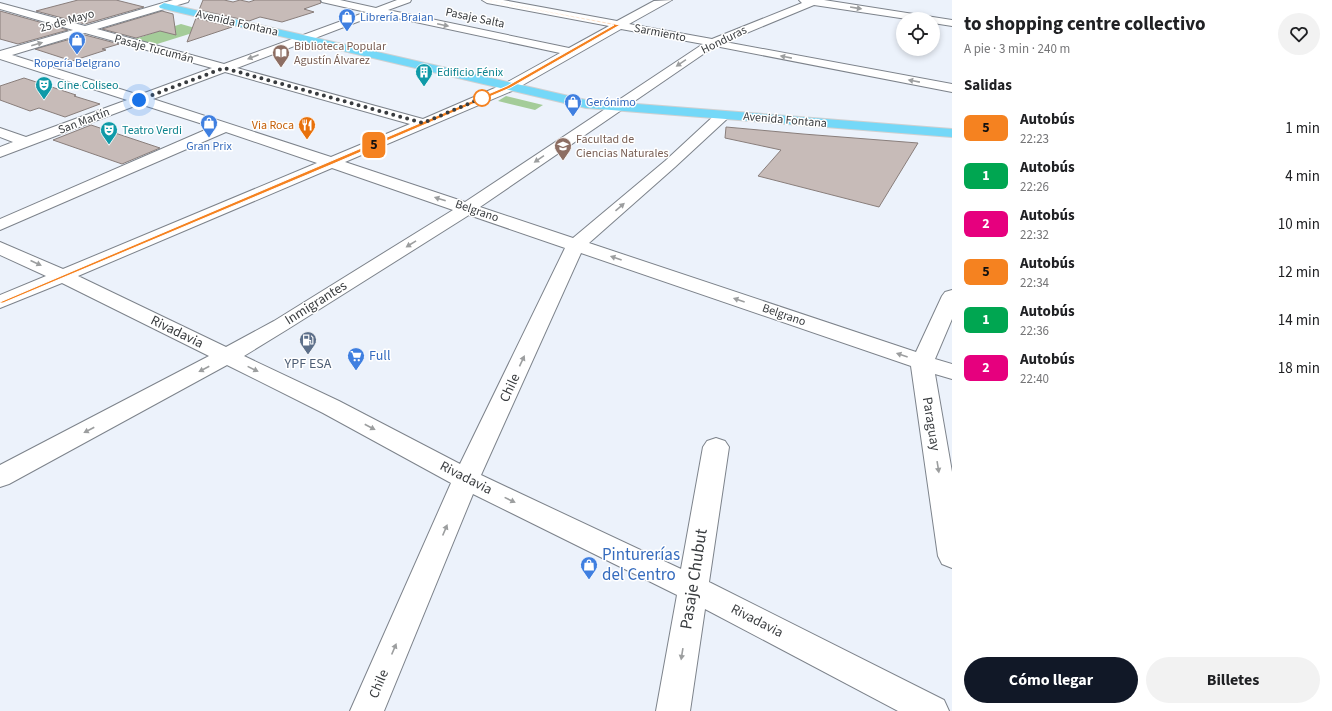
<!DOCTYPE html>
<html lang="es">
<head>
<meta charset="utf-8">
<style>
  body { margin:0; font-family:"Source Sans 3",sans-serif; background:#f2f2f2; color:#202124; height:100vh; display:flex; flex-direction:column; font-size:15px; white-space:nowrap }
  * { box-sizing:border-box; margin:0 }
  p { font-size:13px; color:#757577 }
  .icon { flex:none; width:22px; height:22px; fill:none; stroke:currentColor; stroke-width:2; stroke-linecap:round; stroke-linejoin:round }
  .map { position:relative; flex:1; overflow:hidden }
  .panel { display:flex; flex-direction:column; background:#fff; width:380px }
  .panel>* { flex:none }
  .badge { padding:0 8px; border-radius:6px; font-size:14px; line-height:26px }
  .fabs { position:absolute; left:896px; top:12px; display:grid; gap:8px }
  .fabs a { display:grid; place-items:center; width:44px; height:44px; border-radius:50%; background:#fff; box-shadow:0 2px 6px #0003; font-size:20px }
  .you { position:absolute; width:20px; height:20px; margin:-10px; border:3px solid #fff; border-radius:50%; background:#1a73e8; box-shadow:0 0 0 6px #1a73e833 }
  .map>.badge { position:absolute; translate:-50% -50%; box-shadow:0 0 0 2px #fff }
  h2 { padding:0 12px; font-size:15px; line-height:36px }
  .round { display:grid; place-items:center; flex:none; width:42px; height:42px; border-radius:21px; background:#f2f2f2 }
  .head { display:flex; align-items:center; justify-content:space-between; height:68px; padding:0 12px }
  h1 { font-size:19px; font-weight:700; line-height:30px }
  .action { display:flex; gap:8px; margin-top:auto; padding:8px 12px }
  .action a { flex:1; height:46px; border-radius:24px; background:#111827; color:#fff; font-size:16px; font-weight:700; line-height:46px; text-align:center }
  .action a+a { background:#f2f2f2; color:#202124 }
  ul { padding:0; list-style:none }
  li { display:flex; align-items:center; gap:12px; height:48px; padding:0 12px }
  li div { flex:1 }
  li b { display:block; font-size:15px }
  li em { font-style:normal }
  li .badge { min-width:44px; font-weight:700; text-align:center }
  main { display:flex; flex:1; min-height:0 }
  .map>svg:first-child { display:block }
  .green { fill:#a4cc99 }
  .building { fill:#c7bbb8; stroke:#897e7b }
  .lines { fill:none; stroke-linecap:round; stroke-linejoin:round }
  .minor-casing { stroke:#7d838b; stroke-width:2 }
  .major-casing { stroke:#cfd0d1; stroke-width:2 }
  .minor { fill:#fff; fill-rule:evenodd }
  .major { fill:#74d8f8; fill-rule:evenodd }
  .oneway { fill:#9c9e9f }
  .line { fill:#f58220; stroke:#fff }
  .walk { stroke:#393c3f; stroke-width:4; stroke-dasharray:0 7.2 }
  .stop-dot { fill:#fff; stroke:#f58220; stroke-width:2 }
  .labels { text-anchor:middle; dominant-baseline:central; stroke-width:3; stroke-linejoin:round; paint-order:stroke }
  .far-shop-label { font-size:12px; fill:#366cbe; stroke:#fff; text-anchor:start }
  .far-street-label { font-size:12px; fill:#393c3f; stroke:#fff }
  .far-education-label { font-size:12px; fill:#785e54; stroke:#fff; text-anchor:start }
  .far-culture-label { font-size:12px; fill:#0d838f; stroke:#fff; text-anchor:start }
  .far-food-label { font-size:12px; fill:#c56008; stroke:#fff; text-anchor:end }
  .street-label { font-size:14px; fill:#393c3f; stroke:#fff }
  .shop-label { font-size:14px; fill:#366cbe; stroke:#fff; text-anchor:start }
  .service-label { font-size:14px; fill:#4e5e75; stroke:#fff }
  .near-shop-label { font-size:17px; fill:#366cbe; stroke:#fff; text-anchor:start }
  .near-street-label { font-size:17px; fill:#393c3f; stroke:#fff }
</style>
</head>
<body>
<main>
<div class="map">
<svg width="952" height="711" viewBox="0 0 952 711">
  <rect width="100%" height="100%" fill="#ecf2fb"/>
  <g class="green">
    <polygon points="181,24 202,30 154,45 132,40"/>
    <polygon points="506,96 543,105 535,110 498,101"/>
  </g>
  <g class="building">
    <polygon points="78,0 116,0 144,7 85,24 36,11"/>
    <polygon points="203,0 224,0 233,2 240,0 249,2 255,0 320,0 321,3 304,9 314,12 282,22 260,17 249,21 199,10"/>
    <polygon points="0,11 68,30 18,44 0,39"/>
    <polygon points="162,11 173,14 176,35 160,31 136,38 102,29"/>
    <polygon points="196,18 232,27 187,42"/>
    <polygon points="85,35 119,44 102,49 106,50 72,61 35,49"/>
    <polygon points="24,78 76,95 74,96 100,104 65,117 39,108 30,111 0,100 0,86"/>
    <polygon points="91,125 160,148 122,164 53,140"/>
    <polygon points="726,127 803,134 918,143 879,207 758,176 781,150 725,138"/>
  </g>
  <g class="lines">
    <g class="minor-casing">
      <path id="minor" d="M173,0H189L188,2L97,29L224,64L366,12L322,2L321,0H340L376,8L397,0H411L410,2L388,10L569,48L609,26L487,3L482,0H503L617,21L654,1L672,0L629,24L712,39L802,3L799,0H824L952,20V26L933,23V19H907L814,5L725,42L952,84V92L715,46L480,207L573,238L665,161L718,112L723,111L728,112L730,115L728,118L675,167L589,243L916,352L942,296L945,292L952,290V319L935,359L952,364V379L935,374L952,472V568L942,564L938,556L911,366L581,253L481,475L681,569L703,447L707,441L716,438L725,441L729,447L709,582L944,700L949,711H898L705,609L690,711H656L677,595L473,494L384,711H350L451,483L323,413L227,365L9,484L0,487V465L209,356L62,283L0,308V295L46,276L0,255V242L63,269L317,163L226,132L0,230V219L212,127L140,104L0,157V147L13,142L0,137V128L26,137L127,100L0,59V51L73,30L0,9V3L85,26ZM378,14L560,53L504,84L423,119L237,68ZM621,29L703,44L465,202L345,162L514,90ZM85,33L212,68L139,95L12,55ZM225,72L410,124L331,157L153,99ZM332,168L453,210L274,321L226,347L78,276ZM469,215L565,248L460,464L339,401L244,356L288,329Z"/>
    </g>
    <g class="major-casing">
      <polygon id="major" points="164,3 586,100 952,129 952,137 586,108 160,8 159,6"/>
    </g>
    <use href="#minor" class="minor"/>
    <use href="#major" class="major"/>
  </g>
  <defs><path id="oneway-solid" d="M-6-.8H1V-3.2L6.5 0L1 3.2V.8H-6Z"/></defs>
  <g class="oneway">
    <use href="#oneway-solid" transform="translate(856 8) rotate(9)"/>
    <use href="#oneway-solid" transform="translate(443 25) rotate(12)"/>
    <use href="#oneway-solid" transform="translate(37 44) rotate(-16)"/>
    <use href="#oneway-solid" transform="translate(253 57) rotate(159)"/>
    <use href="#oneway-solid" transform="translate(786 57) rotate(-169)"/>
    <use href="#oneway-solid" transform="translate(681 63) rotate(146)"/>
    <use href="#oneway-solid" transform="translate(914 81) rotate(-169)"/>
    <use href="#oneway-solid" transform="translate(539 159) rotate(146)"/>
    <use href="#oneway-solid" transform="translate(440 199) rotate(-162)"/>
    <use href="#oneway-solid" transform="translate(620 207) rotate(-41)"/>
    <use href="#oneway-solid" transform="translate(411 244) rotate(148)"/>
    <use href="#oneway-solid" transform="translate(616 258) rotate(-161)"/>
    <use href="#oneway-solid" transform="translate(36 263) rotate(24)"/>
    <use href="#oneway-solid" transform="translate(739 300) rotate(-161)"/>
    <use href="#oneway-solid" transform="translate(902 355) rotate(-161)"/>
    <use href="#oneway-solid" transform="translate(522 361) rotate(-65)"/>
    <use href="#oneway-solid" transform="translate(204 369) rotate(152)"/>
    <use href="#oneway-solid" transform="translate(253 369) rotate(26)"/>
    <use href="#oneway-solid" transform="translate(370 427) rotate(28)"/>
    <use href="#oneway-solid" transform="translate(89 430) rotate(152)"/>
    <use href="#oneway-solid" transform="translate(938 467) rotate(81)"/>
    <use href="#oneway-solid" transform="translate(510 500) rotate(26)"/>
    <use href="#oneway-solid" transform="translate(445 530) rotate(-67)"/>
    <use href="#oneway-solid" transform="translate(394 649) rotate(-67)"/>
    <use href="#oneway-solid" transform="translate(682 654) rotate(99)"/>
  </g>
  <polygon class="line" points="485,0 487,0 620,25 510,88 333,164 3,303 0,303 0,302 507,86 614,25"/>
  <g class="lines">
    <polyline class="walk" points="139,100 224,68 423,123 482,98"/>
  </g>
  <defs>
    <g id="shop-pin" transform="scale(0.9)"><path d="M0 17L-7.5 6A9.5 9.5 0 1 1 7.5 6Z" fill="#3f7fe0" stroke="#fff"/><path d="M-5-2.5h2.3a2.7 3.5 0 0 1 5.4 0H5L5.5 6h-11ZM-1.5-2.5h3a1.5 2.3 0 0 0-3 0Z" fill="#fff"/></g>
    <g id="library-pin" transform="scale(0.9)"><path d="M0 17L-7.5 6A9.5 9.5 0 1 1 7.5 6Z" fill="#8d6e63" stroke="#fff"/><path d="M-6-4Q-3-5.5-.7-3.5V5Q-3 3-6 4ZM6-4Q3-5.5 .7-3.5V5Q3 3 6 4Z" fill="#fff"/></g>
    <g id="building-pin" transform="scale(0.9)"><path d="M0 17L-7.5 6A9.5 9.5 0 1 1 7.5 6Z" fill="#0f9aa8" stroke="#fff"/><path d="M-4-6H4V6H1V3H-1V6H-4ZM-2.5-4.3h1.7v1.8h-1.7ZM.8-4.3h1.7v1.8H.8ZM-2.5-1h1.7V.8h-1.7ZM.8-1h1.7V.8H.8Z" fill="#fff"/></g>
    <g id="theatre-pin" transform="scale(0.9)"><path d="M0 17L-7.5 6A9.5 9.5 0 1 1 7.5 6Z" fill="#0f9aa8" stroke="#fff"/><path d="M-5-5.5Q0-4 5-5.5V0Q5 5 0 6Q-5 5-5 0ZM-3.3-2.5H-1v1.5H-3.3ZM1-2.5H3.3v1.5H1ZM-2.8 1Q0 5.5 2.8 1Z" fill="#fff"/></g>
    <g id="restaurant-pin" transform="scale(0.9)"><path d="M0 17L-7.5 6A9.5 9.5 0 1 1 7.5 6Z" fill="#e8710a" stroke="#fff"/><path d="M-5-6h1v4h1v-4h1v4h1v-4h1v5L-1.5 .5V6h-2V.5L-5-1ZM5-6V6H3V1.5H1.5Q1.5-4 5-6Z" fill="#fff"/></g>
    <g id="university-pin" transform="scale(0.9)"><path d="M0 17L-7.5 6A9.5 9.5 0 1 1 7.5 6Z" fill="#8d6e63" stroke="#fff"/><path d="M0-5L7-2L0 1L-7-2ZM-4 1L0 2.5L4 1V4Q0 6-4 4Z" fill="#fff"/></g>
    <g id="fuel-pin" transform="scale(0.9)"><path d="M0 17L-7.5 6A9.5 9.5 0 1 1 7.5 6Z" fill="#5c6f8a" stroke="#fff"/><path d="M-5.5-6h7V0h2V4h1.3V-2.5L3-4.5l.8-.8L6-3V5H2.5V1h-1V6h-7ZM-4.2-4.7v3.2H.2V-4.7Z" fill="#fff"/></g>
    <g id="supermarket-pin" transform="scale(0.9)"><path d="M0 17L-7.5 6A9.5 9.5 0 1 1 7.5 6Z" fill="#3f7fe0" stroke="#fff"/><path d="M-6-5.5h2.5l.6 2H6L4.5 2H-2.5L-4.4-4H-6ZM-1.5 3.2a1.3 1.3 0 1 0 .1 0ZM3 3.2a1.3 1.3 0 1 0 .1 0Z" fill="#fff"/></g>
  </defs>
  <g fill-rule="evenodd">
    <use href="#shop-pin" x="347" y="17"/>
    <use href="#shop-pin" x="77" y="40"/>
    <use href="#library-pin" x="281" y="53"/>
    <use href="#building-pin" x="424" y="72"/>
    <use href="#theatre-pin" x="44" y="85"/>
    <use href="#shop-pin" x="573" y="102"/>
    <use href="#shop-pin" x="209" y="123"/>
    <use href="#restaurant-pin" x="307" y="125"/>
    <use href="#theatre-pin" x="109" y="130"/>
    <use href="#university-pin" x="563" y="146"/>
    <use href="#fuel-pin" x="308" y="340"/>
    <use href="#supermarket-pin" x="356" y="356"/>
    <use href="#shop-pin" x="589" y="565"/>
  </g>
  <circle class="stop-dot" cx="482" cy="98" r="8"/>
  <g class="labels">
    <g class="far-shop-label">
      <text x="360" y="17">Librería Braian</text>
      <text x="77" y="63" text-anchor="middle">Ropería Belgrano</text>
      <text x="586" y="102">Gerónimo</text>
      <text x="209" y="146" text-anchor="middle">Gran Prix</text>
    </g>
    <g class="far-street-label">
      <text transform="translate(475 18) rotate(12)">Pasaje Salta</text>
      <text transform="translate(67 21) rotate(-16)">25 de Mayo</text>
      <text transform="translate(237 23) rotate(13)">Avenida Fontana</text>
      <text transform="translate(660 33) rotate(11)">Sarmiento</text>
      <text transform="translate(724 40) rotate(-26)">Honduras</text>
      <text transform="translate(154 49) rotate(15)">Pasaje Tucumán</text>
      <text transform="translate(785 120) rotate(5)">Avenida Fontana</text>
      <text transform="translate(84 121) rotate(-21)">San Martín</text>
      <text transform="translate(477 211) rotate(19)">Belgrano</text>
      <text transform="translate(784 315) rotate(19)">Belgrano</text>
    </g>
    <g class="far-education-label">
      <text x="294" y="46">Biblioteca Popular<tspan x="294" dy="14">Agustín Álvarez</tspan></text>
      <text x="576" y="139">Facultad de<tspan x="576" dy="14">Ciencias Naturales</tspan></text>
    </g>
    <g class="far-culture-label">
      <text x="437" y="72">Edificio Fénix</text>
      <text x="57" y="85">Cine Coliseo</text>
      <text x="122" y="130">Teatro Verdi</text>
    </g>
    <g class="far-food-label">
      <text x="294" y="125">Via Roca</text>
    </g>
    <g class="street-label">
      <text transform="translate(316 303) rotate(-32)">Inmigrantes</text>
      <text transform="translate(177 332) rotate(26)">Rivadavia</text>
      <text transform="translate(510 388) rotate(-65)">Chile</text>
      <text transform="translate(931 424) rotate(81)">Paraguay</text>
      <text transform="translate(466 478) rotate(27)">Rivadavia</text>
      <text transform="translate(757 621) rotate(27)">Rivadavia</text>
      <text transform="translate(379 684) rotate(-67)">Chile</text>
    </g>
    <g class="shop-label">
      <text x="369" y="356">Full</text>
    </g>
    <g class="service-label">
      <text x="308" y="364">YPF ESA</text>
    </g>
    <g class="near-shop-label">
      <text x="602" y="555">Pinturerías<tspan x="602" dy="20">del Centro</tspan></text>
    </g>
    <g class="near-street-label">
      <text transform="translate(694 579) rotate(-81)">Pasaje Chubut</text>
    </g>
  </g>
</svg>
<div class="fabs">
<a><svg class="icon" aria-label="locate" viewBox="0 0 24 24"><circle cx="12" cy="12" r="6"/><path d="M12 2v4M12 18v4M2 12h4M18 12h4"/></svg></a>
</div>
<div class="you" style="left:139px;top:100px"></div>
<b class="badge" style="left:374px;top:145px;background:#f58220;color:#111">5</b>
</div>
<section class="panel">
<div class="head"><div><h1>to shopping centre collectivo</h1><p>A pie · 3 min · 240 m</p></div><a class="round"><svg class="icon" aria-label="heart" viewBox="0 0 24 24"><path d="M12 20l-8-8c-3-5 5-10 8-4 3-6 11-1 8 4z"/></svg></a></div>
<h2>Salidas</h2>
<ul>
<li><span class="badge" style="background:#f58220;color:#111">5</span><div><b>Autobús</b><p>22:23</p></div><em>1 min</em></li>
<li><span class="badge" style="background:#00a651;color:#fff">1</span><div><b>Autobús</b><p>22:26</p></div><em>4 min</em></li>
<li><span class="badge" style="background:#e6007e;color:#fff">2</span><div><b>Autobús</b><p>22:32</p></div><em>10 min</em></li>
<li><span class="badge" style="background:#f58220;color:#111">5</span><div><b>Autobús</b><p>22:34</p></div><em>12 min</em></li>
<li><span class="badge" style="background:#00a651;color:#fff">1</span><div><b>Autobús</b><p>22:36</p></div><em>14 min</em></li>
<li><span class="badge" style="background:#e6007e;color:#fff">2</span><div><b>Autobús</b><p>22:40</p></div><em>18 min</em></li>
</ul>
<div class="action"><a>Cómo llegar</a><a>Billetes</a></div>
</section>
</main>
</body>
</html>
